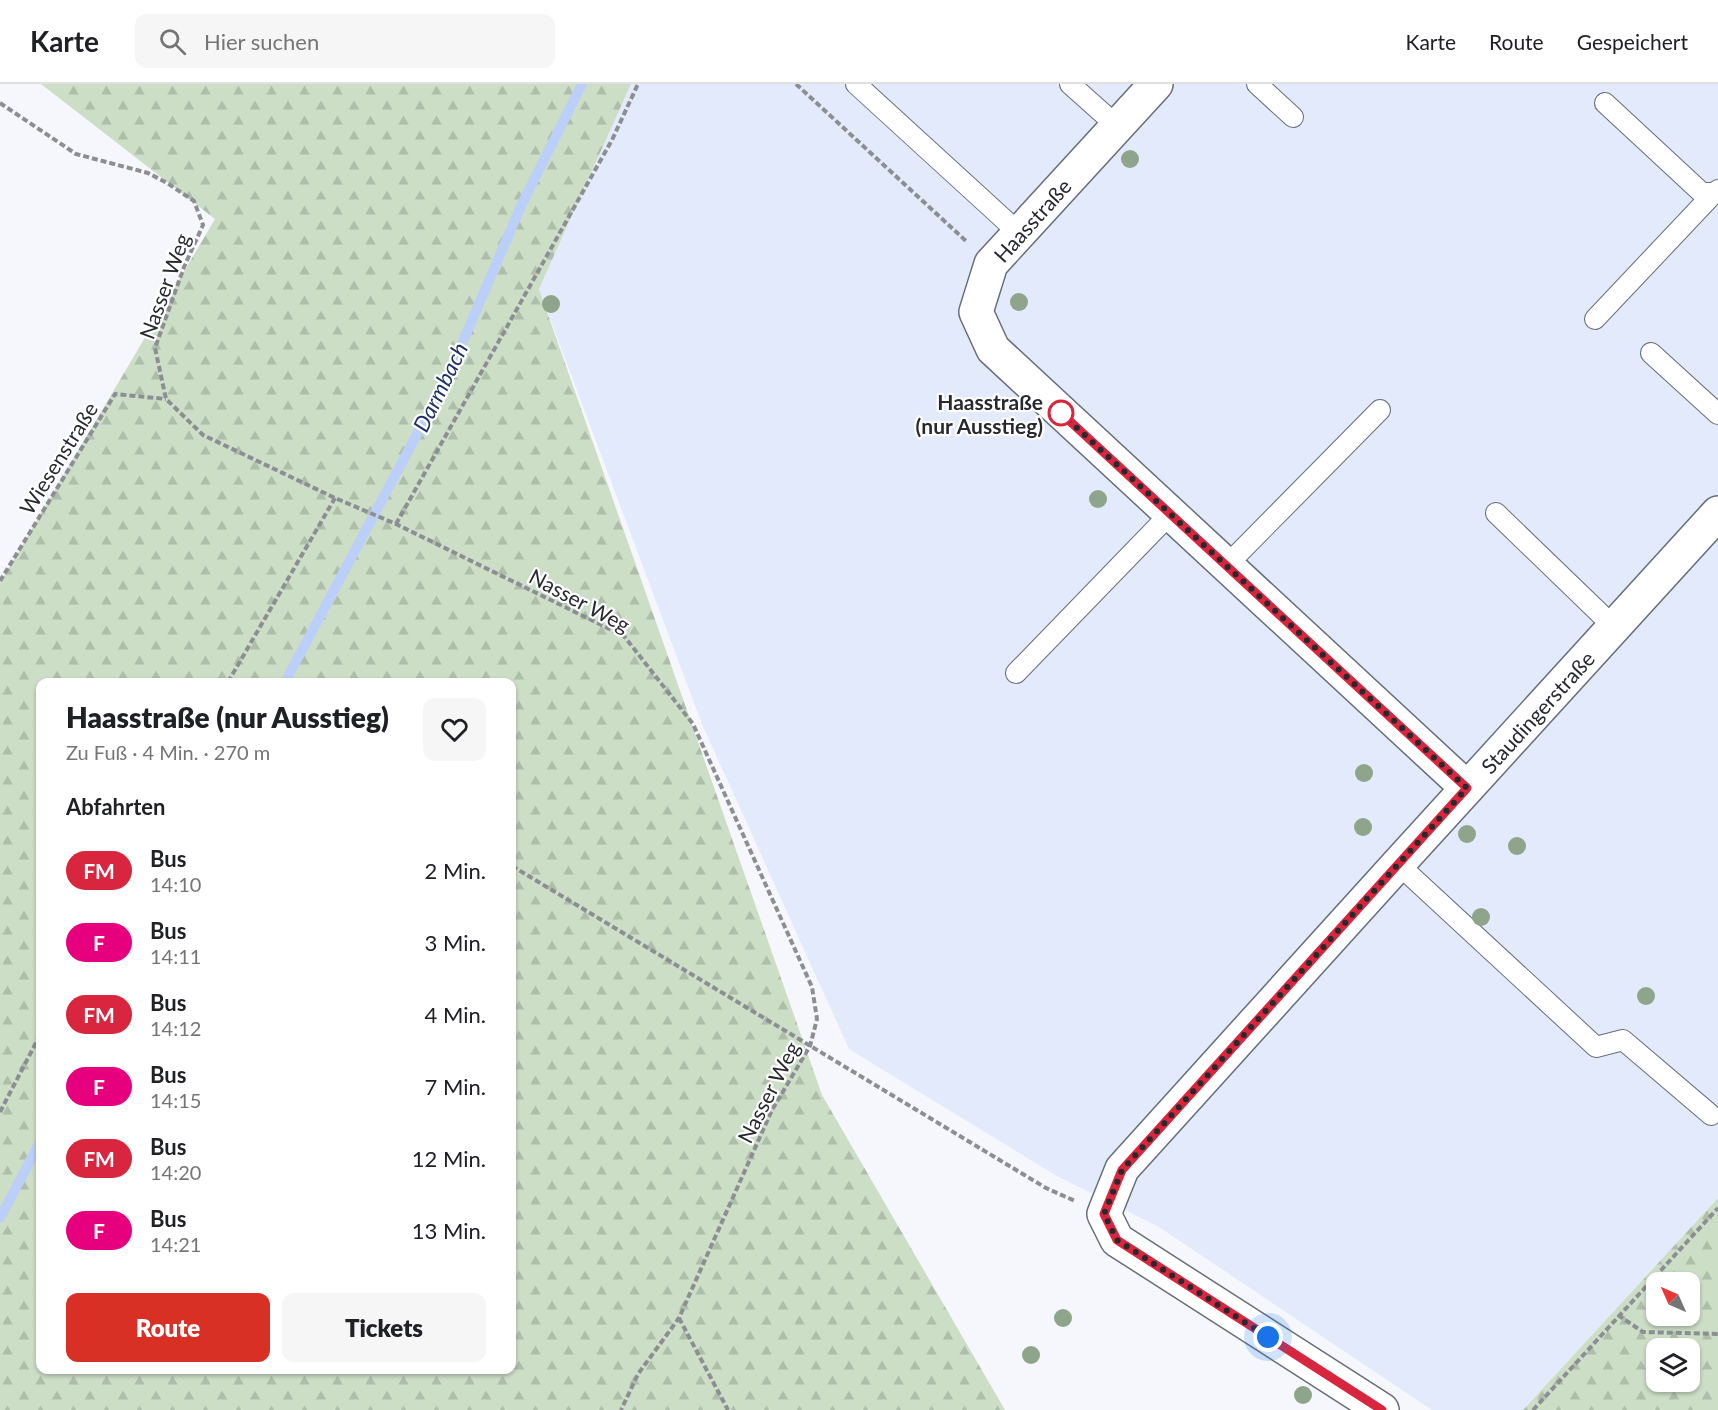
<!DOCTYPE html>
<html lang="de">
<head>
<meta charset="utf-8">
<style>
  body { margin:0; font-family:Lato,sans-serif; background:#f6f6f6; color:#202124; height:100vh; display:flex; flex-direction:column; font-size:22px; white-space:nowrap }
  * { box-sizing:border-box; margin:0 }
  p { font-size:20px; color:#757577 }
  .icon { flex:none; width:33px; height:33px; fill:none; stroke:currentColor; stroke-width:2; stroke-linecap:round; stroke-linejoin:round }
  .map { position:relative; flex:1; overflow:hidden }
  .sheet { position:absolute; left:36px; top:594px; width:480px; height:696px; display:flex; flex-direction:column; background:#fff; border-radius:12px; box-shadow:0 2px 4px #0004 }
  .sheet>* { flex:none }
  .badge { padding:0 12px; border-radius:20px; font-size:21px; line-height:39px }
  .needle { width:39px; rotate:315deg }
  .controls { position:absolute; left:1646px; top:1188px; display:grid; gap:12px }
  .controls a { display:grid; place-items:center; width:54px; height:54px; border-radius:12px; background:#fff; box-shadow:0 2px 4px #0004; font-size:30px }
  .you { position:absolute; width:30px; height:30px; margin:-15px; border:4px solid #fff; border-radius:50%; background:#1a73e8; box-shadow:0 0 0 9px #1a73e833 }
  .map>.badge { position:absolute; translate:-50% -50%; box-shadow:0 0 0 3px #fff }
  h2 { padding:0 30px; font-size:22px; line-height:54px }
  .round { display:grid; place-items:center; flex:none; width:63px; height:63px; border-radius:12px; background:#f6f6f6 }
  .overview { display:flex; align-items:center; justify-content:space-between; height:102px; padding:0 30px }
  h1 { font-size:28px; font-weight:800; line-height:45px }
  .button { display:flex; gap:12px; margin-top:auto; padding:12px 30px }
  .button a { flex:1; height:69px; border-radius:12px; background:#d93025; color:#fff; font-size:24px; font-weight:800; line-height:69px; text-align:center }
  .button a+a { background:#f6f6f6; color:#202124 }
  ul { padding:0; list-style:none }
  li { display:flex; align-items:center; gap:18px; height:72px; padding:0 30px }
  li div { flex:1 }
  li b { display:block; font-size:22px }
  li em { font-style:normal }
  li .badge { min-width:66px; font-weight:700; text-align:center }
  header { display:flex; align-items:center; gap:36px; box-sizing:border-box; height:84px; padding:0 30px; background:#fff; border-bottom:2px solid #e0e0e0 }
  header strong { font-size:28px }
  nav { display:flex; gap:33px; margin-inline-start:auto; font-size:21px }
  .search { width:420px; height:54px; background:#f6f6f6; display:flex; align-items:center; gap:15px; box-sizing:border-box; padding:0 21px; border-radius:12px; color:#757577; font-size:22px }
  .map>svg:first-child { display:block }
  .built { fill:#e2eafb }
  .forest { fill:url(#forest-firs); fill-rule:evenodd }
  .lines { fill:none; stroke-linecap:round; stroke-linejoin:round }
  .stream { stroke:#bccff9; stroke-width:10 }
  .lane-casing { stroke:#676d79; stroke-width:22 }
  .street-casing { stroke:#676d79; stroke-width:36 }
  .path { stroke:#8c8e94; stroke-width:4; stroke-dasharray:6 3; stroke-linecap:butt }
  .lane { stroke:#fff; stroke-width:20 }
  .street { stroke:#fff; stroke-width:33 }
  .tree { fill:#8ea58b }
  .line-casing { stroke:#fff; stroke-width:14 }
  .line { stroke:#d7263d; stroke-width:9 }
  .walk { stroke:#27292f; stroke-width:6; stroke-dasharray:0 10.8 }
  .stop-dot { fill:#fff; stroke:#d7263d; stroke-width:3 }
  .labels { text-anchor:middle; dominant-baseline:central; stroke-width:4.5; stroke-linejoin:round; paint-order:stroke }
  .street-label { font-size:21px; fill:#27292f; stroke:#fff }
  .stop-label { font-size:21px; font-weight:bold; fill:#27292f; stroke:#fff; text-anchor:end }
  .water-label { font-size:22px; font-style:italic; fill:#1e3163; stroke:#fff }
</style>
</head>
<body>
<header>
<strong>Karte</strong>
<div class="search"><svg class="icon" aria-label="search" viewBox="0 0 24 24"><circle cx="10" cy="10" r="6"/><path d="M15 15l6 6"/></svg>Hier suchen</div>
<nav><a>Karte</a><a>Route</a><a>Gespeichert</a></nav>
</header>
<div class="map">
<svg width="1718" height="1326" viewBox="0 0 1718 1326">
  <defs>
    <pattern id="forest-firs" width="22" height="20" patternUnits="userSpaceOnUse" patternTransform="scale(1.5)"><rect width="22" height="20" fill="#ccdec6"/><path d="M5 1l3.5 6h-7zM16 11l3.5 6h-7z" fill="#afbeaa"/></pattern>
  </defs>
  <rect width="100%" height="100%" fill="#f5f7fd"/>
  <polygon class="built" points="631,0 1718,0 1718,1114 1523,1326 1432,1326 1159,1143 1057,1092 849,965 702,640 539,205"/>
  <g class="forest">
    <path d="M41,0H631L539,205L822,1011L1005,1326H0V499L215,135ZM40,598H512V1286H40Z"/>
    <path d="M1718,1114V1326H1523ZM1656,1198H1689V1232H1656ZM1656,1264H1689V1298H1656Z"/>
  </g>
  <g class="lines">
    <g class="stream">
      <polyline points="285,598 448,292 521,122 582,0"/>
      <polyline points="0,1134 40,1058"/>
    </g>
    <g class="lane-casing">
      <g id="lane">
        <polyline points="856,0 1019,149"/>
        <polyline points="1070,0 1117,42"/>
        <polyline points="1257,0 1293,33"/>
        <polyline points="1605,19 1702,109 1714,109 1718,106"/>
        <polyline points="1595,235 1714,109"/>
        <polyline points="1651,269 1718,330"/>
        <polyline points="1496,429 1614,543"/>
        <polyline points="1227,481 1380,326"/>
        <polyline points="1016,589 1170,430"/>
        <polyline points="1398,780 1596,963 1623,956 1711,1031"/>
      </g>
    </g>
    <g class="street-casing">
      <g id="street">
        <polyline points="1156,0 991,180 976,228 993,265 1467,704"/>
        <path id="s1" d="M1382,1326L1117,1156L1104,1130L1122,1085L1398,780L1718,429"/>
      </g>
    </g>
    <g class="path">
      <polyline points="796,0 966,157"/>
      <polyline points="0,19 76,70 148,89 167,99 194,117 203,141 184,183 155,264 166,315 203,351 335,414 396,440 624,552 693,640 812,903 817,935 810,962 772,1026 679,1234 638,1290 621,1326"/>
      <polyline points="396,440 612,56 638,0"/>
      <polyline points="0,497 115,310 166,315"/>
      <polyline points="228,598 335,414"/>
      <polyline points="512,782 1046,1104 1075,1117"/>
      <polyline points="0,1028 40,951"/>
      <polyline points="1618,1231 1643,1248 1718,1250"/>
      <polyline points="679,1234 728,1326"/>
      <polyline points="1533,1326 1718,1124"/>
    </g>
    <use href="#lane" class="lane"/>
    <use href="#street" class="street"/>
  </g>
  <g class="tree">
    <circle cx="1130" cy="75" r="9"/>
    <circle cx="1019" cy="218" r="9"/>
    <circle cx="551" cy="220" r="9"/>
    <circle cx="1098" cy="415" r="9"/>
    <circle cx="1364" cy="689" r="9"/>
    <circle cx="1363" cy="743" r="9"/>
    <circle cx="1467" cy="750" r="9"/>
    <circle cx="1517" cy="762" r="9"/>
    <circle cx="1481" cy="833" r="9"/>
    <circle cx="1646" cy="912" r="9"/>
    <circle cx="1063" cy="1234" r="9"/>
    <circle cx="1031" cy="1271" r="9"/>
    <circle cx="1303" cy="1311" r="9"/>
  </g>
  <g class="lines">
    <g class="line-casing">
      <polyline id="line" points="1061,329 1467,704 1122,1086 1104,1130 1117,1156 1382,1326"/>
    </g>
    <use href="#line" class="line"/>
    <polyline class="walk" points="1061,329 1467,704 1122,1086 1104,1130 1117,1156 1268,1253"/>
  </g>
  <circle class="stop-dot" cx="1061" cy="329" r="12"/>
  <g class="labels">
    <g class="street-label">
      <text transform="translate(1032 136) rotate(-48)">Haasstraße</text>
      <text transform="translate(164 202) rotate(-70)">Nasser Weg</text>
      <text transform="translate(58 374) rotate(-58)">Wiesenstraße</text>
      <text transform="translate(580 516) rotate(28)">Nasser Weg</text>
      <text stroke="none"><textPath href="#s1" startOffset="1010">Staudingerstraße</textPath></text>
      <text transform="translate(768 1008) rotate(-63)">Nasser Weg</text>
    </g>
    <g class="stop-label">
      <text x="1043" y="317">Haasstraße<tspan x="1043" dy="24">(nur Ausstieg)</tspan></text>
    </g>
    <g class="water-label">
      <text transform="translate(440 303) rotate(-64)">Darmbach</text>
    </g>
  </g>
</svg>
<div class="controls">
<a><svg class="needle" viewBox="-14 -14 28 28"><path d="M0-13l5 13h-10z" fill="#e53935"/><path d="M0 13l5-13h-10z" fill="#757577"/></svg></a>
<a><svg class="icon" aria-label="layers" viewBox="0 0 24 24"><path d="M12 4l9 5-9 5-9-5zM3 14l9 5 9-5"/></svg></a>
</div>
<div class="you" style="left:1268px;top:1253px"></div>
<section class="sheet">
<div class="overview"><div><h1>Haasstraße (nur Ausstieg)</h1><p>Zu Fuß · 4 Min. · 270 m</p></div><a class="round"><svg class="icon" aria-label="heart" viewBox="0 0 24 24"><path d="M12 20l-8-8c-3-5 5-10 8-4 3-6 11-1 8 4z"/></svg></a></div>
<h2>Abfahrten</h2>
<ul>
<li><span class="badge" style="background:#d7263d;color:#fff">FM</span><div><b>Bus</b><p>14:10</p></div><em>2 Min.</em></li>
<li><span class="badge" style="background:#e6007e;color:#fff">F</span><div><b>Bus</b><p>14:11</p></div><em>3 Min.</em></li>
<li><span class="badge" style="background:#d7263d;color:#fff">FM</span><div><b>Bus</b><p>14:12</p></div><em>4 Min.</em></li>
<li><span class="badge" style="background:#e6007e;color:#fff">F</span><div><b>Bus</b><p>14:15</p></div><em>7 Min.</em></li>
<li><span class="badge" style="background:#d7263d;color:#fff">FM</span><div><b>Bus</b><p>14:20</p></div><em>12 Min.</em></li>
<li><span class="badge" style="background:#e6007e;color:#fff">F</span><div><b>Bus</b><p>14:21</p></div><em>13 Min.</em></li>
</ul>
<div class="button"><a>Route</a><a>Tickets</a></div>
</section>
</div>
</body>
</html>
